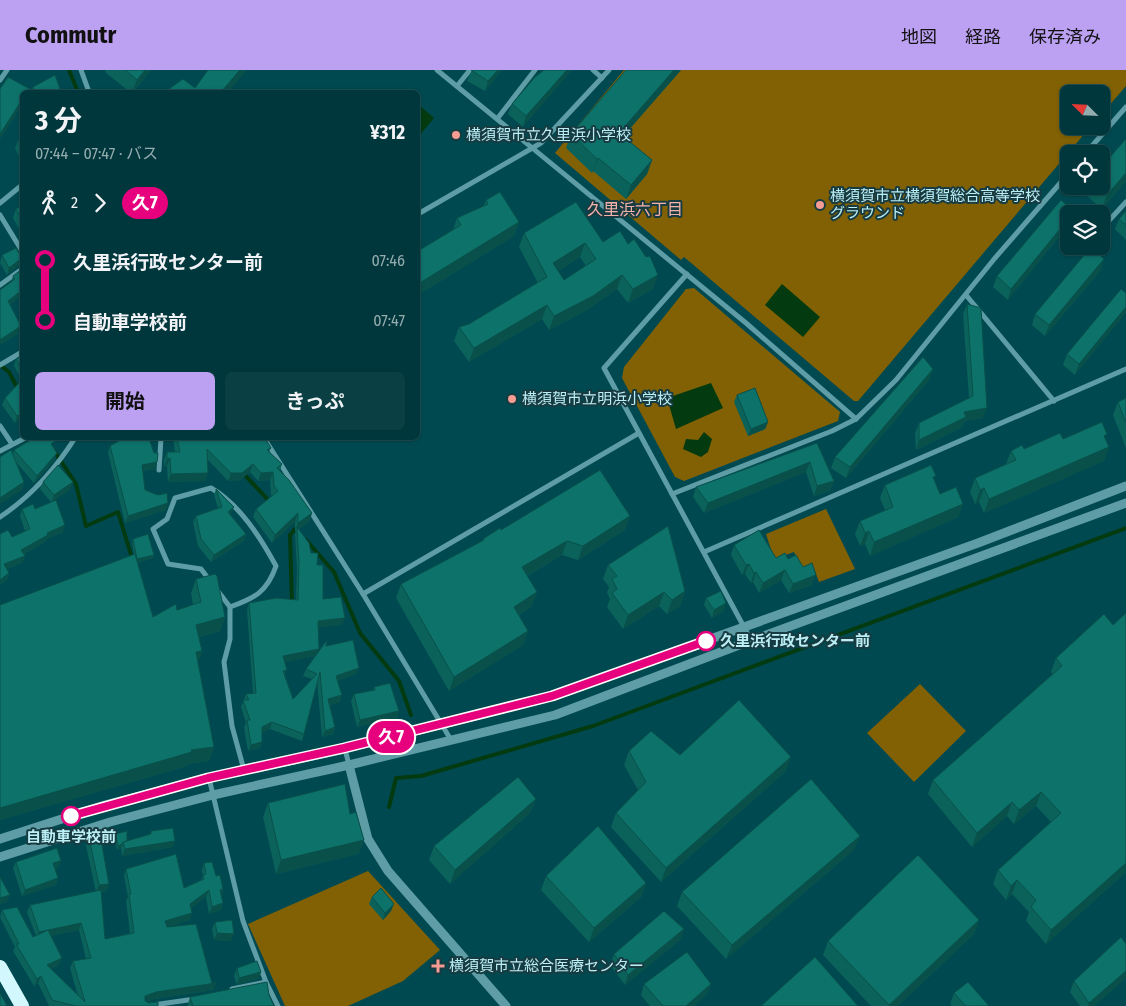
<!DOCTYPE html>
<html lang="ja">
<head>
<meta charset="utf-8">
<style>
  body { margin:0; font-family:"Fira Sans Condensed","Noto Sans JP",sans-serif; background:#0a3f43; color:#f1f3f6; height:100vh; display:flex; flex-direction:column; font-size:19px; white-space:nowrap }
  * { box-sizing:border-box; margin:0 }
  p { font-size:16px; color:#95acaf }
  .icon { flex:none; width:28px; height:28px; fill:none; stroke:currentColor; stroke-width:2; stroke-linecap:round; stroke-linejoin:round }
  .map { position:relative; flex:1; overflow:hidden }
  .drawer { position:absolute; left:20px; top:20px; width:400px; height:350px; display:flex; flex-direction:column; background:#00373c; border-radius:8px; box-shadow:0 1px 4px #0004,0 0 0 1px #225156 }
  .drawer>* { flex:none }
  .badge { padding:0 10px; border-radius:16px; font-size:18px; line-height:32px }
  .needle { width:32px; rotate:294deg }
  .buttons { position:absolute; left:1060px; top:15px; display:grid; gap:10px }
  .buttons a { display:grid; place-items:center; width:50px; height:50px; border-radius:8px; background:#00373c; box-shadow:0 1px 4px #0004,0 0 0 1px #225156; font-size:25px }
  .map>.badge { position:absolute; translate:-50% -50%; box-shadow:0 0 0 2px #fff }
  .legs { display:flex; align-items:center; gap:8px; height:55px; padding:0 15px; font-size:16px }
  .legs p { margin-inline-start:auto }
  .headline { display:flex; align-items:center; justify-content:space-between; height:85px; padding:0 15px }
  h1 { font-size:28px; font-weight:700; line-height:38px }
  .button { display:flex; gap:10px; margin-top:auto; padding:10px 15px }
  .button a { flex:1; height:58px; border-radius:8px; background:#bca0f2; color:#111; font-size:20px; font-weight:700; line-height:58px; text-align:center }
  .button a+a { background:#0a3f43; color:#f1f3f6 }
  ul { padding:0 15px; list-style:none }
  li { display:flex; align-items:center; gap:18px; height:60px; font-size:19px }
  li i { display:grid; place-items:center; width:8px; height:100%; margin:0 6px; background:currentColor }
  li i::after { content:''; width:12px; height:12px; margin:-6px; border:4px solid; border-radius:50%; background:#00373c }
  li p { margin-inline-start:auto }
  li:first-child i { background:linear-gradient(#0000 50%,currentColor 0) }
  li:last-child i { background:linear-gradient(currentColor 50%,#0000 0) }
  header { display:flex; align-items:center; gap:30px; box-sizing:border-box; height:70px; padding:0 25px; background:#bca0f2; color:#111 }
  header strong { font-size:24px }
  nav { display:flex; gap:28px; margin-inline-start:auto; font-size:18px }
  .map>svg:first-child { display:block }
  .green { fill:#816104 }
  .water { fill:#033a0f }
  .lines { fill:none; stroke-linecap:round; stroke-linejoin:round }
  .stream { stroke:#033a0f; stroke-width:4 }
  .minor { stroke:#5e9da6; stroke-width:5 }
  .tertiary { stroke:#5e9da6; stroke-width:9 }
  .trunk { stroke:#d2f8fd; stroke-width:14 }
  .wall { fill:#0b625b; fill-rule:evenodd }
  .shaded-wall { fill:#09504a }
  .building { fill:#0d726a; stroke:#09504a; fill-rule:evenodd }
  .line-1-casing { stroke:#fff; stroke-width:11 }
  .line-1 { stroke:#e6007e; stroke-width:8 }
  .poi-dot { fill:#f59c93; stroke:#173b40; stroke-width:2 }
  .stop-1-dot { fill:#fff; stroke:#e6007e; stroke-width:2.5 }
  .labels { text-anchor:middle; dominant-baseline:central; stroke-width:4; stroke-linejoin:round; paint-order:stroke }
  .poi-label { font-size:15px; fill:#bbeef5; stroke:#173b40; text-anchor:start }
  .stop-label { font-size:15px; font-weight:bold; fill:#bbeef5; stroke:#173b40; text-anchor:start }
  .neighbourhood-label { font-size:16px; fill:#f5b2aa; stroke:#173b40 }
</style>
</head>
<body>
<header>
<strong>Commutr</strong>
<nav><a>地図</a><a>経路</a><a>保存済み</a></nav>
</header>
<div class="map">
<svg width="1126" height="936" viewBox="0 0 1126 936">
  <rect width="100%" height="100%" fill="#004950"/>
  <g class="green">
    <polygon points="624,0 1126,0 1126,16 1101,45 1101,24 1069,24 1069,56 1091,56 858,331 854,331 684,187 681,190 555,83"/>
    <polygon points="694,218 840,342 838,351 684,411 675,407 622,308 624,297 686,219"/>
    <polygon points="826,439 855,499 819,512 813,496 802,499 794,482 774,489 766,464"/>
    <polygon points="920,614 966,661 914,712 867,663"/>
    <polygon points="368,801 440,880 403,911 348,936 285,936 248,854"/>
  </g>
  <g class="water">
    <polygon points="418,34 434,48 418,67"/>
    <polygon points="782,214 820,247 803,267 765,235"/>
    <polygon points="711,313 723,338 676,359 667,328"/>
    <polygon points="704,362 712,369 708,382 701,387 683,379 686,369 698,370"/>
  </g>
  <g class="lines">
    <g class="stream">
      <polyline points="69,0 78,22"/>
      <polyline points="0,295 9,302 22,327"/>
      <polyline points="55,382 76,414 86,456 118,442 132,488"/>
      <polyline points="242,402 270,432"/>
      <polyline points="306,470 334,502 360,563 399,611 411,645"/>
      <polyline points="292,534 290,465 295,459"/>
      <polyline points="389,737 396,708 421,706 593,656 1126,458"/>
    </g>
    <g class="minor">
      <polyline points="81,0 89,22"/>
      <polyline points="437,0 746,253 856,349"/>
      <polyline points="593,0 602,8"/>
      <polyline points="0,10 7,0"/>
      <polyline points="457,16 470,0"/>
      <polyline points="497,49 535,0"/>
      <polyline points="1085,84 1126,37"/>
      <polyline points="0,133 22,115"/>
      <polyline points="418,144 541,73 609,0"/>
      <polyline points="0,145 22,181"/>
      <polyline points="1104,156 1126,132"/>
      <polyline points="687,204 604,298 751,570"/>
      <polyline points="0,215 22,199"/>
      <polyline points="966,225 1054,331"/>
      <polyline points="0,295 22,282"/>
      <polyline points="0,356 12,374"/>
      <polyline points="264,368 363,524 451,670"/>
      <polyline points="0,381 25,368"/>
      <polyline points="159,400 161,368"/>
      <polyline points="672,424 832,361 856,349 896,310 995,188 1069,103"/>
      <path d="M0,447C30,427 56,398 75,368"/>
      <polyline points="704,482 1126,299"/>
      <path d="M211,512L201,499L168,494L153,459L167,449L175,428L211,418C240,435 260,467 276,496C267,522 255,528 230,537"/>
      <polyline points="217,520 230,537 230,569 224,592 232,656 244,700"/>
      <polyline points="363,524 639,363"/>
      <polyline points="345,679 349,695"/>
      <polyline points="209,708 243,851 266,912 278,936"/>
      <polyline points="232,919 266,912"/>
      <polyline points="146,936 195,929"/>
    </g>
    <g class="tertiary">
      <polyline points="349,695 368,769 388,801 506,936"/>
      <polyline points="0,769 105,735 209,708 345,679 552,626 978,473 1126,416"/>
      <polyline points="0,787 110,752 213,725 349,695 555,645 755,569 1126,433"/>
    </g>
    <polyline class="trunk" points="0,897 22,936"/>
  </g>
  <g class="wall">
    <polygon points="106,0 151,0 133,22 130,22 105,2"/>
    <polygon points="472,0 502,0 485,21 467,11"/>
    <polygon points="544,0 523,57 508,44 512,34"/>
    <polygon points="681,0 623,66 652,90 647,104 626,129 593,101 592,103 566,78 571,64"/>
    <polygon points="33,17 60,19 58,22 31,22"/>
    <polygon points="22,68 22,91 21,91 15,78 18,70"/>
    <polygon points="1126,69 1126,111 1102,139 1085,124 1088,116 1101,116"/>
    <polygon points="486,130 519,152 514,166 418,225 418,181 453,160 457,148 484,136"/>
    <polygon points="1061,130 1074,142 1073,144 1069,144 1069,154 1008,230 993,217 997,206"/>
    <polygon points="22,135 22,164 13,148 16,139"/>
    <polygon points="1126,141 1126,170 1115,159 1119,149"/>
    <path d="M524,163L603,172L653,219L628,233L617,219L587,240L549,260L542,249L469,292L454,271L459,257L469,254L538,213L519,177ZM580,187L586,196L564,210L558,201Z"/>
    <polygon points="2,185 19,195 7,205 0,193"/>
    <polygon points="1101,200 1045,266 1032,255 1035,244"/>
    <polygon points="13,206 22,225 10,234 19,263 0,275 0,220 11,212"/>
    <polygon points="1126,223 1075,305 1063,295 1067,284"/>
    <polygon points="967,234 983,348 965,351 962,357 916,380 915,363 919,353 969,328 963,244"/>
    <polygon points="22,285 22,350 15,353 2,335 5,328 22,310 14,296 16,289"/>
    <polygon points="933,299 929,310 846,408 831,398 835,387"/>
    <polygon points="737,325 768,352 765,359 748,366 734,332"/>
    <polygon points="1126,328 1126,378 1113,345 1118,332"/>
    <polygon points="119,368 149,368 155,399 143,401 145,420 158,425 166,440 125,453 108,383 110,376 120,370"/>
    <path d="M173,368H265L271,378L269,382L282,394L280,401L310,451L299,459L317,495L323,529L342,555L318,557L317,584L326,576L359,598L356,604L337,611L340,632L330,635L335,657L333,664L322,667L317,611L304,664L302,671L270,659L262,663V672L260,678L248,681L244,657L246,653L241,637L246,624L253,623L247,540L249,533L296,530L297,499L295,464L296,461H295V452L272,473L253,447L256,439L272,426L271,425L270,410L258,411L250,402L239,411H228L208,390V403L205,411L168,412L167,396L164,397V390L167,382H175ZM315,586L306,599L303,606L312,609L293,629L285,605V592Z"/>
    <polygon points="1063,369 1105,370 1109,377 1104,391 984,443 979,432 975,434 970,422 975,408 1006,394 1011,381 1024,379"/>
    <polygon points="817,373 834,411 830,421 814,426 806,402 704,443 693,427 696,417"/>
    <polygon points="53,376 54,390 34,413 16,392 24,412 22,420 13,383 14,380"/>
    <polygon points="934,410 940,424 963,434 958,447 870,486 865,474 860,476 855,464 860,451 885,440 880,428 885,415"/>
    <polygon points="43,412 70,420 54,430 63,462 47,469 45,472 24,484 25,486 22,493 7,499 9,503 7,510 0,515 12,467 25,461 20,446 22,439 35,439 51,432 40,419"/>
    <polygon points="216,419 231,443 230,445 246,464 244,471 211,492 198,476 193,452 196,446 218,438 214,425"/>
    <polygon points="501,460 625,460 578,490 562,485 527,506 537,522 532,536 519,545 528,561 523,575 449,621 396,528 401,514 482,471 483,469"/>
    <polygon points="133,469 154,485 153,488 137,493 153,547 177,540 193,535 191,523 196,509 225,547 220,561 199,567 202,581 198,592 214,677 209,691 188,694 187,696 0,750 0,535 134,484 132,472"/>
    <polygon points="734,475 776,488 788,489 812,515 789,523 781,510 759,523 753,512 751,513 745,504 742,505 731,485"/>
    <polygon points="608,495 685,521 680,536 667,544 659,536 623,559 607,537 610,529 607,523 609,517 603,509"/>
    <polygon points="706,528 724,541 712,548 704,535"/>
    <polygon points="1126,543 1126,802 1046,874 1026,851 1029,842 1012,824 1006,830 993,814 998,800 1051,752 1036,736 1014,754 1007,746 972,777 928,724 933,710 1053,604 1051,602 1056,588 1113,555"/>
    <polygon points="374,617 399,641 397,648 357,657 351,631 354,624 373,620"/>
    <polygon points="629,681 786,701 661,812 611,757 616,743 638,720 624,695"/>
    <polygon points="536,729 530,743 450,814 429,790 434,776"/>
    <polygon points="268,733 350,744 364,770 358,784 276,804 263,747"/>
    <polygon points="151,761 173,777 122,786 121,778 117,780 114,768 115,764 127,771 150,764"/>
    <path d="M89,768L107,821L101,822L105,869L130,863L126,831L128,827L124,806L126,799L184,818L201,810L203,806L202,800L204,793L216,806L223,819L221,826L223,833L221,840L209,844L206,827L191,838L190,850L167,857L214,920L154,929L146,932L158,936H49L38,913L34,916L13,881L15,877L0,847L2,840L33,867L36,866L27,842L30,835L96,822L86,776ZM79,860L86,889L73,891L70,898L78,926L51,899L59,895L51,866Z"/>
    <polygon points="854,780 726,889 677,836 682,822"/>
    <polygon points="16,792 58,798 55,799 58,808 56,815 22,826 13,798"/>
    <polygon points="546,806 646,813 641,827 589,872 541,820"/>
    <polygon points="372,827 391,841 383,850 369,834"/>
    <polygon points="979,850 974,864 898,936 871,936 823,885 828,871"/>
    <polygon points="215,852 231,871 214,870 212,859"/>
    <polygon points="681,869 625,915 610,895 614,884"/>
    <polygon points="237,898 261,902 258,909 237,915 234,906"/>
    <polygon points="1126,908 1094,936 1080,936 1070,922 1074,911"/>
    <polygon points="644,914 711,914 707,924 694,936 650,936 641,925"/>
    <polygon points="954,923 989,936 952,936 950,934"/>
    <polygon points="269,925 274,936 188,936 188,934 190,927"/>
  </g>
  <g class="shaded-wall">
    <polygon points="145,0 151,0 132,22 137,10"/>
    <polygon points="240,0 247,0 228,22 221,22"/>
    <polygon points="498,0 502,0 485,21 488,11"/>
    <polygon points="567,0 572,0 523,57 526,46"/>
    <polygon points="674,0 681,0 614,77 619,63"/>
    <polygon points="22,30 22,35 0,69 0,64"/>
    <polygon points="598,88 593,101 592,103 597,89"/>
    <polygon points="652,90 647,104 626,129 631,115"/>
    <polygon points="1126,103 1126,111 1102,139 1107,125"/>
    <polygon points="1069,148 1069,154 1008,230 1011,219"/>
    <polygon points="519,152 514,166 418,225 418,214"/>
    <polygon points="585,173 580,187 548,207 553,193"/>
    <polygon points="22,188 19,195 7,205 9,198"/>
    <polygon points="1104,189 1101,200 1045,266 1049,255"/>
    <polygon points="622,205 617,219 587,240 549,260 554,246"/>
    <polygon points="658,205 653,219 628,233 633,219"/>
    <polygon points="22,220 22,225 6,238 8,231"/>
    <polygon points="547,235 542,249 469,292 474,278"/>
    <polygon points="1126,237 1126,243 1075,305 1079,294"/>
    <polygon points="21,256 19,263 0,275 0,270"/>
    <polygon points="933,299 929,310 846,408 850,397"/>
    <polygon points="987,338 983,348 965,351 962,357 916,380 919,370 964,342"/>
    <polygon points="22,344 22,350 15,353 17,346"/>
    <polygon points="768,352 765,359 748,366 751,359"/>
    <polygon points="1109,377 1104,391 984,443 989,429"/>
    <polygon points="57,383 54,390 34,413 37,406"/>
    <polygon points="170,388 167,396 164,397 167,389"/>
    <polygon points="157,392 155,399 140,402 142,395"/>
    <polygon points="810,392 806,402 704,443 708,433"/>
    <polygon points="253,394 250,402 239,411 228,411 231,403"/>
    <polygon points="273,402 270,410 258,411 261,403"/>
    <polygon points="208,403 205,411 168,412 171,404"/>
    <polygon points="834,411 830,421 814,426 817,416"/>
    <polygon points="24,412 22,420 0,434 0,428"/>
    <polygon points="73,412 70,420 52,432 54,425"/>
    <polygon points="984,418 979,432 975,434 980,420"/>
    <polygon points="168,433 166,440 125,453 128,446"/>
    <polygon points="963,434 958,447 870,486 874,472"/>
    <polygon points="234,437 231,443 225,449 228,442"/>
    <polygon points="298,443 295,452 272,473 275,465"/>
    <polygon points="312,443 310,451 297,460 297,457 295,461 298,453"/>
    <polygon points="630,446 625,460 578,490 583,476"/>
    <polygon points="65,455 63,462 47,469 45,472 18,487 21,480 47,463"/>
    <polygon points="869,461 865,474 860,476 865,463"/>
    <polygon points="246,464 244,471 211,492 214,485"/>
    <polygon points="567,471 562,485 517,511 522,497"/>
    <polygon points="154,485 153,488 136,493 137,489"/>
    <polygon points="25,486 22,493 2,501 4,494"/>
    <polygon points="749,494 745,504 742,505 746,495"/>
    <polygon points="785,500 781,510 759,523 763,513"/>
    <polygon points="756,502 753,512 751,513 754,503"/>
    <polygon points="9,503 7,510 0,515 0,510"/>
    <polygon points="816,505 812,515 789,523 793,514"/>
    <polygon points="685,521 680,536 667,544 672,530"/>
    <polygon points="537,522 532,536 509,551 514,537"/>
    <polygon points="664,522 659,536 623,559 628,545"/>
    <polygon points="726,533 724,541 712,548 714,540"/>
    <polygon points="225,547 220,561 191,569 196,555"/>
    <polygon points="345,548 342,555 316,558 318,551"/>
    <polygon points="528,561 523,575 449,621 454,607"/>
    <polygon points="319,579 316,586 281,593 283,586"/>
    <polygon points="202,581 197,595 196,582"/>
    <polygon points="359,598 356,604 333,613 336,606"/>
    <polygon points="342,625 340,632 326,636 328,629"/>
    <polygon points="399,641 397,648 357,657 360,650"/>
    <polygon points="272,652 270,659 260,664 262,657"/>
    <polygon points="335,657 333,664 322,667 325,661"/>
    <polygon points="262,672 260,678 248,681 251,675"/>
    <polygon points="214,677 209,691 188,694 187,696 0,750 0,738 191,680"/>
    <polygon points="791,687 786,701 661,812 666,798"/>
    <polygon points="1041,722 1036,736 1014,754 1019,740"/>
    <polygon points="536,729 530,743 450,814 455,800"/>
    <polygon points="1012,732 1007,746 972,777 977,763"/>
    <polygon points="860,766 854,780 726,889 732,875"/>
    <polygon points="364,770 358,784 276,804 281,790"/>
    <polygon points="175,771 173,777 122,786 125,779"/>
    <polygon points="122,774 121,778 117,780 118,776"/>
    <polygon points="61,791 58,798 51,800 53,793"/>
    <polygon points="1126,793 1126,802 1046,874 1051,860"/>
    <polygon points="58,808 56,815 22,826 25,820"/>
    <polygon points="1017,810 1012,824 1006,830 1011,816"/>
    <polygon points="646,813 641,827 589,872 594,858"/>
    <polygon points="109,814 107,821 96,822 99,815"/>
    <polygon points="223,819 221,826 220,820"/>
    <polygon points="209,820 206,827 187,841 190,834"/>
    <polygon points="10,825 7,832 0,834 0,828"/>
    <polygon points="223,833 221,840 209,844 212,837"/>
    <polygon points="394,834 391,841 383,850 385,843"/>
    <polygon points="192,843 190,850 163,858 165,851"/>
    <polygon points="979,850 974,864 898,936 889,936"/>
    <polygon points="81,853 79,860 37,869 39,862"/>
    <polygon points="684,859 681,869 625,915 628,905"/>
    <polygon points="217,863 234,864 231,871 214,870"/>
    <polygon points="62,888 59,895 45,902 47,895"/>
    <polygon points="1126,901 1126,908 1094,936 1088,936 1089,933"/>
    <polygon points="261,902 258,909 237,915 239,908"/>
    <polygon points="41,906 38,913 34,916 37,909"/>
    <polygon points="216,913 214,920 154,929 143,933 145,926 156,922"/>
    <polygon points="711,914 707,924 694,936 686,936"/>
  </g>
  <g class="building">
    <polygon points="125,0 145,0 137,10"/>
    <polygon points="208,0 240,0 221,22 171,22 169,19 183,9 195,18"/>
    <polygon points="471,0 498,0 488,11"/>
    <polygon points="544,0 567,0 526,46 512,34 535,7"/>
    <polygon points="626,0 674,0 619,63 652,90 631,115 598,88 597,89 571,64"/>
    <polygon points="55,5 60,19 53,22 35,22 33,17"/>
    <polygon points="8,7 30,19 28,22 22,22 22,30 0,64 0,19"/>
    <polygon points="22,68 22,81 18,70"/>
    <polygon points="1126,69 1126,103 1107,125 1098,116 1101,116 1101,97"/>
    <polygon points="500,122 519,152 418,214 418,181 461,155 457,148 488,134 486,130"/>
    <polygon points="1061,130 1074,142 1073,144 1069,144 1069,148 1011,219 997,206"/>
    <path d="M576,132L603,172L620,161L628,174L634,169L646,187L650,186L658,205L633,219L622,205L593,226L554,246L547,235L474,278L459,257L469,254L547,207L524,163ZM585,173L596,189L564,210L553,193Z"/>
    <polygon points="22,135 22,150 16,139"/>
    <polygon points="1126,141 1126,155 1119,149"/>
    <polygon points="1091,177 1104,189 1049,255 1035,244"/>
    <polygon points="16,178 22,188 9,198 2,185"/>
    <polygon points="22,199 22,220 8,231 21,256 0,270 0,220 15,209 13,206"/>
    <polygon points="1121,219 1126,223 1126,237 1079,294 1067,284"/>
    <polygon points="967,234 981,238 987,338 964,342 966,347 919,370 919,353 973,326"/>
    <polygon points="22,285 22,300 16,289"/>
    <polygon points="923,287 933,299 850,397 835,387"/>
    <polygon points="22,310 22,344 17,346 5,328"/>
    <polygon points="755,318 768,352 751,359 737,325"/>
    <polygon points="1126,328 1126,353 1118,332"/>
    <polygon points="1102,352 1107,364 1104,366 1109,377 989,429 984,418 980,420 975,408 1016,390 1011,381 1022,375 1024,379 1060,363 1063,369"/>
    <polygon points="34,368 52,368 55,371 51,374 57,383 37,406 14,380"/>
    <polygon points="124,368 149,368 154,383 158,383 157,392 142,395 145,420 158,425 167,423 168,433 128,446 110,376"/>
    <polygon points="177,368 265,368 271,378 267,380 282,394 277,398 289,410 312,443 298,453 298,443 275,465 256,439 278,421 274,416 273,402 261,403 253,394 242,403 231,403 207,379 208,403 171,404 170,388 167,389 167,382 180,382"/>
    <polygon points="817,373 834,411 817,416 810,392 708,433 696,417"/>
    <polygon points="11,380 24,412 0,428 0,387"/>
    <polygon points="58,395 73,412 54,425 43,412"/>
    <polygon points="931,395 936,406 933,407 940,424 956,417 963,434 874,472 869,461 865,463 860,451 893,437 885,415"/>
    <polygon points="600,400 630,446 583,476 567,471 522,497 537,522 514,537 528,561 454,607 401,514 484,470 483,469 500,458 501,460"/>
    <polygon points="216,419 234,437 228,442 246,464 214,485 201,469 196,446 222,437"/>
    <polygon points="56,430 65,455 47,463 48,465 21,480 25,486 4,494 9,503 0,510 0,464 8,460 12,467 30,459 22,439 33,434 35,439"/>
    <polygon points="668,456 685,521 672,530 664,522 628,545 612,523 617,519 612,509 617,506 608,495"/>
    <polygon points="297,457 309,473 311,483 318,483 317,495 323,495 323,529 341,527 345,548 318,551 319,579 283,586 287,600 283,601 293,629 317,604 306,599 327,570 326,576 353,570 359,598 336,606 342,625 328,629 335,657 325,661 320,602 304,664 272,652 262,657 262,672 251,675 247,650 250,650 243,630 249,630 246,624 256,623 249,533 276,528 298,530 299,493"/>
    <polygon points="759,460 776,488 785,483 788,489 796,485 803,497 812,493 816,505 793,514 785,500 763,513 756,502 754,503 749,494 746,495 734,475"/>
    <polygon points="148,464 154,485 137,489 133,469"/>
    <polygon points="135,484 153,547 176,534 177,540 201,532 196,509 215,504 217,506 225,547 196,555 202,581 196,582 214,677 191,680 192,682 0,738 0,535"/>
    <polygon points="721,521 726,533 714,540 706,528"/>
    <polygon points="1126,543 1126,793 1051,860 1031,837 1036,830 1017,810 1011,816 998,800 1061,743 1041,722 1019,740 1012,732 977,763 933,710 1062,596 1056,588 1104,544 1113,555"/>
    <polygon points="390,613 399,641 360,650 354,624 375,620 374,617"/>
    <polygon points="739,630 791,687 666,798 616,743 646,712 629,681 651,661 680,685"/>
    <polygon points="518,707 536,729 455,800 434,776"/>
    <polygon points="811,709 860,766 732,875 682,822"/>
    <polygon points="345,714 350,744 356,742 364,770 281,790 268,733"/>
    <polygon points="598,756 646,813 594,858 546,806"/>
    <polygon points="173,758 175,771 125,779 123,772 151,764 151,761"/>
    <polygon points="127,761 127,771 123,772 122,774 118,776 115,764"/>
    <polygon points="100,764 109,814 99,815 89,768"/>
    <polygon points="57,778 61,791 53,793 58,808 25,820 16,792"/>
    <polygon points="176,784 184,818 204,809 203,805 206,804 204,793 212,792 216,806 220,805 223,819 220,820 223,833 212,837 209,820 190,834 192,843 165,851 167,857 196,854 212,913 216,913 156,922 145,926 145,931 149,933 158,932 158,936 76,936 52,930 41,906 37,909 16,874 19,874 2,840 17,837 33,867 48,860 62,888 47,895 85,932 73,891 91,888 81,853 39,862 30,835 101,820 105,869 134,863 129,824 131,824 126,799"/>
    <polygon points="918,785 979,850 889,935 828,871"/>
    <polygon points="0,807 10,825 0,828"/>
    <polygon points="381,818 394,834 385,843 372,827"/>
    <polygon points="664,841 684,859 628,905 614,884"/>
    <polygon points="232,850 234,864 217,863 215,852"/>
    <polygon points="1121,867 1126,874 1126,901 1089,933 1074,911"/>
    <polygon points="687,882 711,914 686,936 663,936 644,914"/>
    <polygon points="815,887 858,936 761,936"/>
    <polygon points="257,891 261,902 239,908 237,898"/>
    <polygon points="267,912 269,925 274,936 193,936 190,927"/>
    <polygon points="968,912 989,936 966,936 954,923"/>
    <polygon points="0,923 7,936 0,936"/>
  </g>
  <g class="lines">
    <g class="line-1-casing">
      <polyline id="line-1" points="71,746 208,708 344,678 552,626 706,571"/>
    </g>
    <use href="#line-1" class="line-1"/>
  </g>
  <g class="poi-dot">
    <circle cx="456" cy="65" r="5"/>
    <circle cx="820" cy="135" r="5"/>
    <circle cx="512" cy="329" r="5"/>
    <path d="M435.5 888.5h5v5h5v5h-5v5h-5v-5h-5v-5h5z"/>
  </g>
  <g class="stop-1-dot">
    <circle cx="706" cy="571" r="9"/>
    <circle cx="71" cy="746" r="9"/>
  </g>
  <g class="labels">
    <g class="poi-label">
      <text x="466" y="65">横須賀市立久里浜小学校</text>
      <text x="830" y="126">横須賀市立横須賀総合高等学校<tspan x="830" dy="17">グラウンド</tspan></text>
      <text x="522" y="329">横須賀市立明浜小学校</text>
      <text x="449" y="896">横須賀市立総合医療センター</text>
    </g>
    <g class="stop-label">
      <text x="720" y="571">久里浜行政センター前</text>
      <text x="71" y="767" text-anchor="middle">自動車学校前</text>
    </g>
    <g class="neighbourhood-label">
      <text x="635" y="139">久里浜六丁目</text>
    </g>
  </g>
</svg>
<div class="buttons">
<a><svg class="needle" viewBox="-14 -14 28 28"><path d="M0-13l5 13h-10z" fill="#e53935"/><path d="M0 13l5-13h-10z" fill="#95acaf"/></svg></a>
<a><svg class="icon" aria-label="locate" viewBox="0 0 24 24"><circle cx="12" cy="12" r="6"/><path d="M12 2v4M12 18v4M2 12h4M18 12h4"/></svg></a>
<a><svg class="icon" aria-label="layers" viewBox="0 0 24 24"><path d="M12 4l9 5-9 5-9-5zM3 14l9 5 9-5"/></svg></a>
</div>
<b class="badge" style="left:391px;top:667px;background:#e6007e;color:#fff">久7</b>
<section class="drawer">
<div class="headline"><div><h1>3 分</h1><p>07:44 – 07:47 · バス</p></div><b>¥312</b></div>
<div class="legs"><svg class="icon" aria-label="walk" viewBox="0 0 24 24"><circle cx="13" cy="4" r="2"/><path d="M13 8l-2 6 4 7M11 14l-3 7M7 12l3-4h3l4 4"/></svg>2<svg class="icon" aria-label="forward" viewBox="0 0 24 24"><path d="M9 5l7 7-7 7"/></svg><b class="badge" style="background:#e6007e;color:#fff">久7</b></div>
<ul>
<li><i style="color:#e6007e"></i><b>久里浜行政センター前</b><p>07:46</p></li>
<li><i style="color:#e6007e"></i><b>自動車学校前</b><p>07:47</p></li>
</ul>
<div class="button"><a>開始</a><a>きっぷ</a></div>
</section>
</div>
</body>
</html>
